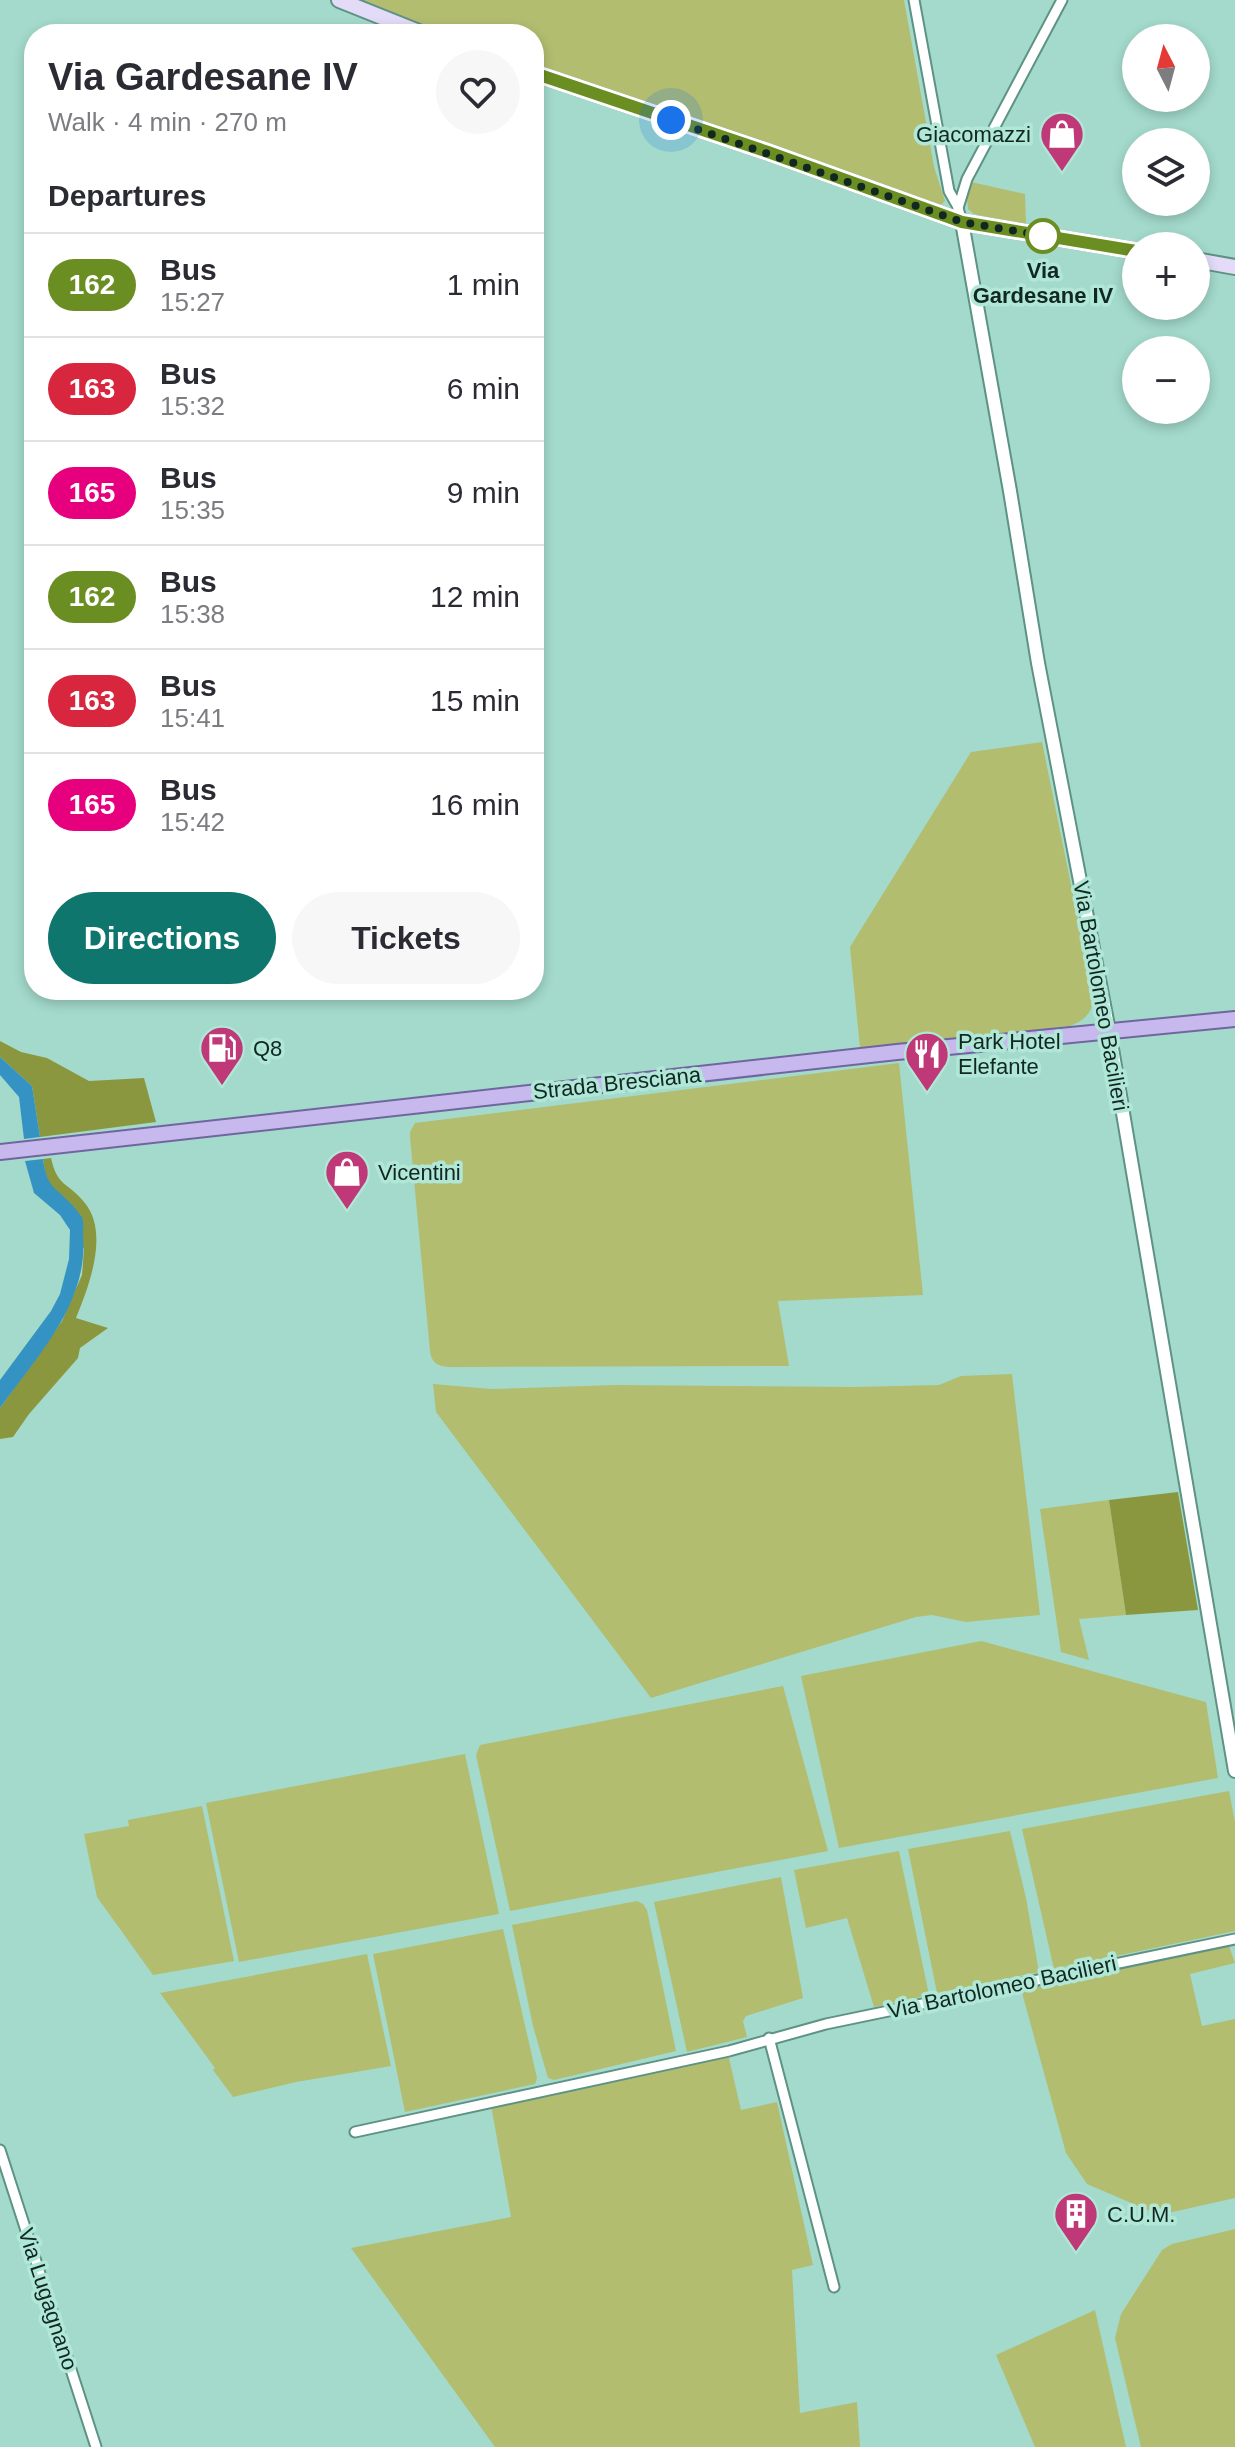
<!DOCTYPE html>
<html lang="en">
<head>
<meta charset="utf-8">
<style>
  body { margin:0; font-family:Arial,sans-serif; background:#f7f7f7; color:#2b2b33; height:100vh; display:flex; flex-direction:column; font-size:30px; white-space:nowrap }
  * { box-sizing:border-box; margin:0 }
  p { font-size:26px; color:#7c7c81 }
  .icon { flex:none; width:44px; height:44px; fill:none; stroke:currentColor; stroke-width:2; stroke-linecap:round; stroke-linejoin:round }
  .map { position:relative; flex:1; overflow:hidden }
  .sheet { position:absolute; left:24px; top:24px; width:520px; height:976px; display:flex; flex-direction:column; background:#fff; border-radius:32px; box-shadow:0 4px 12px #0003 }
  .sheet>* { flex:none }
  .badge { padding:0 16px; border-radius:26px; font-size:28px; line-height:52px }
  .needle { width:52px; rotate:354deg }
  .tools { position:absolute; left:1122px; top:24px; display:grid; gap:16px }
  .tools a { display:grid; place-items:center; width:88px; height:88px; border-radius:50%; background:#fff; box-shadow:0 4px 12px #0003; font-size:40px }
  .you { position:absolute; width:40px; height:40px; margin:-20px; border:6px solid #fff; border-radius:50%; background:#1a73e8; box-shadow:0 0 0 12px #1a73e833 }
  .map>.badge { position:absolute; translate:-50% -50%; box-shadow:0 0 0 4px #fff }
  h2 { padding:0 24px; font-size:30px; line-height:72px }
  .round { display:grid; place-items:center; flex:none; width:84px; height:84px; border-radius:42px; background:#f7f7f7 }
  .headline { display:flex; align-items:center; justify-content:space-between; height:136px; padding:0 24px }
  h1 { font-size:38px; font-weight:700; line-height:60px }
  .action { display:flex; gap:16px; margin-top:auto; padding:16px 24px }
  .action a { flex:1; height:92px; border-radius:48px; background:#0f766e; color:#fff; font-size:32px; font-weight:700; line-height:92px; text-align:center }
  .action a+a { background:#f7f7f7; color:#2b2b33 }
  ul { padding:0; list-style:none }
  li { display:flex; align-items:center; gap:24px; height:104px; padding:0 24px; border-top:2px solid #e1e1e2 }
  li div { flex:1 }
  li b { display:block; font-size:30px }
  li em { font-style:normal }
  li .badge { min-width:88px; font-weight:700; text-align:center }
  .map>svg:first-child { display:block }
  .green { fill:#b2bd70 }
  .forest { fill:#8b973f }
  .water { fill:#3593c4 }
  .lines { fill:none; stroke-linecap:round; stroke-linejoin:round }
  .minor-casing { stroke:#5d9284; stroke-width:13 }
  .tertiary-casing { stroke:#5d9284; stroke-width:16 }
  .secondary-casing { stroke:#5d9284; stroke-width:18 }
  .primary-casing { stroke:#6f669f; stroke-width:18 }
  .minor { stroke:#fff; stroke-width:9 }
  .tertiary { stroke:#fff; stroke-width:12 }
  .secondary { stroke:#e3dbf7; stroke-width:14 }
  .primary { stroke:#c7b8ee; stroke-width:14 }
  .line-casing { stroke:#fff; stroke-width:18 }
  .line { stroke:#6b8e23; stroke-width:12 }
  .walk { stroke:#112721; stroke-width:8; stroke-dasharray:0 14.4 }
  .stop-dot { fill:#fff; stroke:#6b8e23; stroke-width:4 }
  .labels { text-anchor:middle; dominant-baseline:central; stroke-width:7; stroke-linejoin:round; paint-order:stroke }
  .poi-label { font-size:22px; fill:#112721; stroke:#b0e7d7; text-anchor:start }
  .stop-label { font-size:22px; font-weight:bold; fill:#112721; stroke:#b0e7d7 }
  .street-label { font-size:22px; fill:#112721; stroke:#b0e7d7 }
</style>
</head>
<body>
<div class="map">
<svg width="1235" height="2447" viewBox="0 0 1235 2447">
  <rect width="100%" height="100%" fill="#a3dacb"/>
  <g class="green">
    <polygon points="356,0 904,0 934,167 945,201 941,205 534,65 534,34 443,34"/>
    <polygon points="971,182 1025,194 1026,226 974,214 968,209 967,198"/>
    <path d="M1042,742L1094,998C1091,1014 1085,1020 1070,1026L860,1048L850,947L971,752Z"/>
    <path d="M899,1063L923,1295L778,1301L789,1366L457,1367C443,1367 432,1367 430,1351L410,1137V1132L415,1123Z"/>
    <polygon points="1012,1374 1040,1615 966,1622 932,1615 916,1617 651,1698 436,1412 433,1384 491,1389 616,1385 854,1387 939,1385 961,1376"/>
    <polygon points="1109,1500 1126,1615 1079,1619 1089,1660 1061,1652 1040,1509"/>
    <polygon points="981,1641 1206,1702 1218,1778 839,1848 801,1676"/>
    <polygon points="783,1686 828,1851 510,1911 476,1755 480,1745"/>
    <polygon points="465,1754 499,1914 239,1962 206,1803"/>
    <polygon points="1229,1791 1235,1822 1235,1931 1054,1969 1022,1829"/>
    <polygon points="202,1806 234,1961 153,1975 97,1897 84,1834 129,1826 128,1820"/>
    <polygon points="1010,1831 1026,1898 1039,1972 937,1993 908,1849"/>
    <polygon points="899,1851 929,1995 874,2007 847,1918 806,1928 794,1870"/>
    <polygon points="781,1877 803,1998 746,2016 743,2021 747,2037 687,2052 654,1902"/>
    <polygon points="637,1901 643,1904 647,1910 676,2051 554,2080 548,2078 533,2026 512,1925"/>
    <polygon points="503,1929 537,2078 535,2084 405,2112 373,1954"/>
    <polygon points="1229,1946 1235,1963 1190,1974 1202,2026 1235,2019 1235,2198 1159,2215 1087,2184 1066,2153 1021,1989"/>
    <polygon points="367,1954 391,2066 296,2082 233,2097 213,2070 215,2068 160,1993"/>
    <polygon points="728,2054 741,2110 777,2102 813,2265 792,2270 800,2413 857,2402 860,2447 495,2447 351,2248 511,2217 491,2105"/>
    <polygon points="1235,2229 1235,2447 1141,2447 1115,2338 1121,2314 1162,2250 1172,2244"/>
    <polygon points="1095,2310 1126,2447 1035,2447 996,2355"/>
  </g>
  <g class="forest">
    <polygon points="0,1041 21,1052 47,1058 89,1081 144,1078 156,1122 40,1137 32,1086 0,1057"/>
    <path d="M51,1158C58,1188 67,1181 84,1202C110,1232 89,1286 76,1318L108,1328L80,1348L78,1358L29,1414L13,1437L0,1439V1408L62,1321L82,1275L84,1249L46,1179L43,1159Z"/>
    <polygon points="1178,1492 1198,1610 1126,1615 1109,1500"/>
  </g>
  <g class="water">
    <polygon points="0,1057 32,1086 40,1137 24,1139 19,1097 0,1075"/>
    <path d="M43,1159C47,1189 55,1186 74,1207C75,1208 81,1216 82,1217C84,1222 83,1230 83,1235C89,1303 37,1356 0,1408V1380L51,1311L60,1294L69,1259L70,1230L60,1215L34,1193L25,1161Z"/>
  </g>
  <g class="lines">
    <g class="minor-casing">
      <g id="minor">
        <polyline points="914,0 949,191 958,207"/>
        <polyline points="962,222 958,208 967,179 1062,0"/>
        <polyline points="769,2038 834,2287"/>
        <polyline points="355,2132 729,2051 826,2024 1235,1939"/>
        <polyline points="0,2150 96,2447"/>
      </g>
    </g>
    <g class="tertiary-casing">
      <polyline id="tertiary" points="962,222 1010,491 1038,663 1109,1031 1235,1771"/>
    </g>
    <g class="secondary-casing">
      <g id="secondary">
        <polyline points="339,0 424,34"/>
        <polyline points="534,73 768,152 962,222 1136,251"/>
        <polyline points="1196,260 1235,267"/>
      </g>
    </g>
    <g class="primary-casing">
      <polyline id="primary" points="0,1152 897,1052 1235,1019"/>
    </g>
    <use href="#minor" class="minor"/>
    <use href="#tertiary" class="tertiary"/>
    <use href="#secondary" class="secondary"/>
    <use href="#primary" class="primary"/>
  </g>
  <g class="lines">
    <g class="line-casing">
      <polyline id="line" points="534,73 768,152 962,222 1136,251"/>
    </g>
    <use href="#line" class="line"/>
    <polyline class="walk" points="671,120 962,222 1051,237 1043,236"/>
  </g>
  <defs>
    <g id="shop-pin" transform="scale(2.3)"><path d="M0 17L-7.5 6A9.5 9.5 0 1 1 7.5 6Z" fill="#bf3877" stroke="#b0e7d7"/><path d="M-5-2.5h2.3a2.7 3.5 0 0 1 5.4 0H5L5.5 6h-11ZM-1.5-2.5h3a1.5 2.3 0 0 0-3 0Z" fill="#fff"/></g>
    <g id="fuel-pin" transform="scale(2.3)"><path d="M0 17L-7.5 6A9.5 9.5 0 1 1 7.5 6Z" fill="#bf3877" stroke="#b0e7d7"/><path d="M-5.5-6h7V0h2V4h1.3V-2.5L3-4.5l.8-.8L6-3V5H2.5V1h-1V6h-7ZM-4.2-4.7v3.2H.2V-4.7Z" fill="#fff"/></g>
    <g id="restaurant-pin" transform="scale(2.3)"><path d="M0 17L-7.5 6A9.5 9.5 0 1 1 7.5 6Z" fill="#bf3877" stroke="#b0e7d7"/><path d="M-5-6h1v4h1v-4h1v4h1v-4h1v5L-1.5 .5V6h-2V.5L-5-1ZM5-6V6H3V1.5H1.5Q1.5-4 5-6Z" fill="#fff"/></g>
    <g id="building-pin" transform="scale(2.3)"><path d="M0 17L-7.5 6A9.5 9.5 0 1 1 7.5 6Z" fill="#bf3877" stroke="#b0e7d7"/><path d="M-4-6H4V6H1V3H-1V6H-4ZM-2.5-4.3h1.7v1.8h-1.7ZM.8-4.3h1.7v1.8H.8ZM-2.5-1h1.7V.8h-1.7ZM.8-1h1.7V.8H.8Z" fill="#fff"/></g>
  </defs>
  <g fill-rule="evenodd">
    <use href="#shop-pin" x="1062" y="134"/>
    <use href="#fuel-pin" x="222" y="1048"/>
    <use href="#restaurant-pin" x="927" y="1054"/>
    <use href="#shop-pin" x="347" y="1172"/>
    <use href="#building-pin" x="1076" y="2214"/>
  </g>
  <circle class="stop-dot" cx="1043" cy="236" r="16"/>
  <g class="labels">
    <g class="poi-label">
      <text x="1031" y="134" text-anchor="end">Giacomazzi</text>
      <text x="958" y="1041">Park Hotel<tspan x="958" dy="25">Elefante</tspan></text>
      <text x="253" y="1048">Q8</text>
      <text x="378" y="1172">Vicentini</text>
      <text x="1107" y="2214">C.U.M.</text>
    </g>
    <g class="stop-label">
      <text x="1043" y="270">Via<tspan x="1043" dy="25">Gardesane IV</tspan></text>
    </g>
    <g class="street-label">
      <text transform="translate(1101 996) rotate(80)">Via Bartolomeo Bacilieri</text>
      <text transform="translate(617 1083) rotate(-6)">Strada Bresciana</text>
      <text transform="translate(1002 1987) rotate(-12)">Via Bartolomeo Bacilieri</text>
      <text transform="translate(48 2299) rotate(72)">Via Lugagnano</text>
    </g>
  </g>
</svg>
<div class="tools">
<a><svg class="needle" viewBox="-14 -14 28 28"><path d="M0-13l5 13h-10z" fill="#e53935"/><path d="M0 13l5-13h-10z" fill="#7c7c81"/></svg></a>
<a><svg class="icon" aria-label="layers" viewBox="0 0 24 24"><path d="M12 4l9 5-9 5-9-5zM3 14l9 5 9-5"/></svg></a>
<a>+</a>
<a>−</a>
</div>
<div class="you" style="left:671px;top:120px"></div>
<section class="sheet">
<div class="headline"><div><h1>Via Gardesane IV</h1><p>Walk · 4 min · 270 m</p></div><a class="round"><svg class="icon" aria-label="heart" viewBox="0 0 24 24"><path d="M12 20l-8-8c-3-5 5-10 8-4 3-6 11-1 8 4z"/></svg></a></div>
<h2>Departures</h2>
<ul>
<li><span class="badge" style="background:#6b8e23;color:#fff">162</span><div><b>Bus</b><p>15:27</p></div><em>1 min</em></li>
<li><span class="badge" style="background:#d7263d;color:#fff">163</span><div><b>Bus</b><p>15:32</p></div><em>6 min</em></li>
<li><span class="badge" style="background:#e6007e;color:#fff">165</span><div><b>Bus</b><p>15:35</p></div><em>9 min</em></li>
<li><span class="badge" style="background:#6b8e23;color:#fff">162</span><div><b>Bus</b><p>15:38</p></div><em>12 min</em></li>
<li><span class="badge" style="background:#d7263d;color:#fff">163</span><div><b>Bus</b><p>15:41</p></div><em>15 min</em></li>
<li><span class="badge" style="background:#e6007e;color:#fff">165</span><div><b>Bus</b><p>15:42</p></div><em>16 min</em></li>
</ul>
<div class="action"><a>Directions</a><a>Tickets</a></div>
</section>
</div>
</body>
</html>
